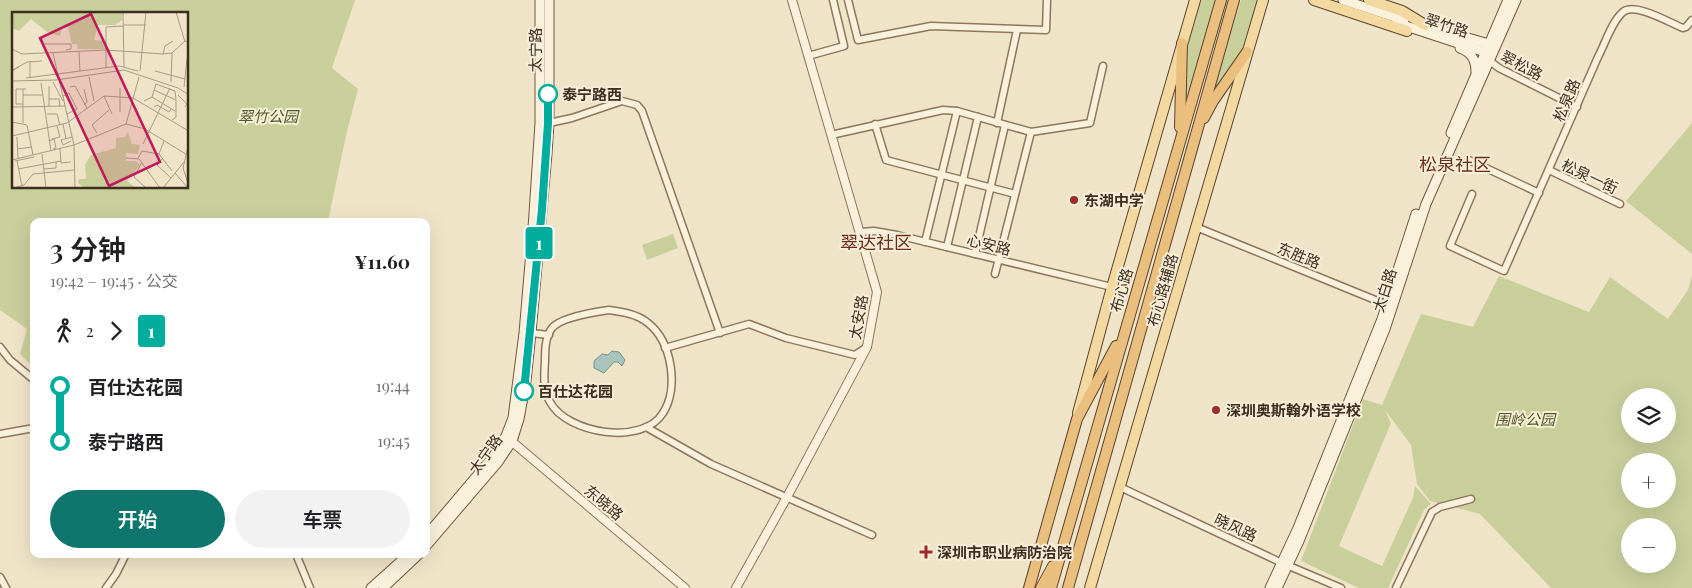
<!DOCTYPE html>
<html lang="zh">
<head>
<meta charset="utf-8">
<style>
  body { margin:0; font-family:"Playfair Display","Noto Sans SC",serif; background:#f2f2f2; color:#202124; height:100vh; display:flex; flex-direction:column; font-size:19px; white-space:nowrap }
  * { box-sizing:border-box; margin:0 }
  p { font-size:16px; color:#757577 }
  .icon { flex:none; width:28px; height:28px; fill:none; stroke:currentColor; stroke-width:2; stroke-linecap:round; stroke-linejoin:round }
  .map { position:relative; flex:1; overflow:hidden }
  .details { position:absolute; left:30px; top:218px; width:400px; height:340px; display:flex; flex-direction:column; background:#fff; border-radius:10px; box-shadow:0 5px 20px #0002 }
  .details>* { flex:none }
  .badge { padding:0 10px; border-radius:4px; font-size:18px; line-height:32px }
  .tools { position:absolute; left:1621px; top:388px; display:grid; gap:10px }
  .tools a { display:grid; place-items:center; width:55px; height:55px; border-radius:50%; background:#fff; box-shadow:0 5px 20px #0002; font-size:25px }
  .map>.badge { position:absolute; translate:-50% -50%; box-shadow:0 0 0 2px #fff }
  .legs { display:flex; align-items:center; gap:8px; height:55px; padding:0 20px; font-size:16px }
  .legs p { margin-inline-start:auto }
  .head { display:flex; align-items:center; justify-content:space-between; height:85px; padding:0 20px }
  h1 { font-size:28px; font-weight:600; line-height:38px }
  .action { display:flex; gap:10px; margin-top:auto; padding:10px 20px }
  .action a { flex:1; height:58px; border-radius:30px; background:#0f766e; color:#fff; font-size:20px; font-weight:600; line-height:58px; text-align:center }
  .action a+a { background:#f2f2f2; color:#202124 }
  ul { padding:0 20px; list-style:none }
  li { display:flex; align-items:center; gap:18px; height:55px; font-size:19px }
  li i { display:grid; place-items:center; width:8px; height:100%; margin:0 6px; background:currentColor }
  li i::after { content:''; width:12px; height:12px; margin:-6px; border:4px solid; border-radius:50%; background:#fff }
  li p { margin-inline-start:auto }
  li:first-child i { background:linear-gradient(#0000 50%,currentColor 0) }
  li:last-child i { background:linear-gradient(currentColor 50%,#0000 0) }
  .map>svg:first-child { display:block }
  .green { fill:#c9cf9b; fill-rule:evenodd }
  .water { fill:#a9c4bc; stroke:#6f938a }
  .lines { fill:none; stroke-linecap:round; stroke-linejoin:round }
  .minor-casing { stroke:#8d765c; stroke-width:9 }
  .tertiary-casing { stroke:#8d765c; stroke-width:10 }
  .secondary-casing { stroke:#6f573f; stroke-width:11 }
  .primary-casing { stroke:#5b4430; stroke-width:12 }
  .trunk-casing { stroke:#5b4430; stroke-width:12 }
  .minor { stroke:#faf1dc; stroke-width:6 }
  .tertiary { stroke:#faf1dc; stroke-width:8 }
  .secondary { stroke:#faf1dc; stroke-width:9 }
  .primary { stroke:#f3d9a0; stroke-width:10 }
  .trunk { stroke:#eabe7c; stroke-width:10 }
  .line-1-casing { stroke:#fff; stroke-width:11 }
  .line-1 { stroke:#01ad9c; stroke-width:8 }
  .stop-1-dot { fill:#fff; stroke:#01ad9c; stroke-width:2.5 }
  .poi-dot { fill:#9e2a2b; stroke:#f7eed8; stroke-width:2 }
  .labels { text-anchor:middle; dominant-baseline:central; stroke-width:4; stroke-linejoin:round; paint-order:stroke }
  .street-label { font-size:15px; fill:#3d2e20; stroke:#f7eed8 }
  .stop-label { font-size:15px; font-weight:bold; fill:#3d2e20; stroke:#f7eed8; text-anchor:start }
  .park-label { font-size:15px; font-style:italic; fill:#4d5a26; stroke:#f7eed8 }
  .poi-label { font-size:15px; font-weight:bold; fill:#3d2e20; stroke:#f7eed8; text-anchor:start }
  .quarter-label { font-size:18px; fill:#6b2e1e; stroke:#f7eed8 }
  .inset-road { fill:none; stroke:#a89b85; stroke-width:1 }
  .view { fill:#c2185b; fill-opacity:0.15; stroke:#c2185b; stroke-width:2.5 }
  .inset-edge { fill:none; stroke:#3d2e20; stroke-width:2.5 }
</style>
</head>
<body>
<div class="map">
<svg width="1692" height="588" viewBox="0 0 1692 588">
  <rect width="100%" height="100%" fill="#f0e4c8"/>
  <g class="green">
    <path d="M0,0H355L332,68L358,89L347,131L328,221H34V368L20,354L27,329L0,310ZM14,14H188V188H14Z"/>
    <polygon points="1198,0 1217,0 1183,109 1185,41"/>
    <polygon points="1241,0 1258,0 1245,44 1213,93"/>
    <polygon points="1692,123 1692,254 1626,201"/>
    <polygon points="673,234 678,248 647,260 642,245"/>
    <path d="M1692,275V588H1551L1480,514L1430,501L1417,484L1411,445L1385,410L1391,423L1339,546L1382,566L1413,498L1415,486L1431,504L1424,510L1388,588H1359L1301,561L1363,399L1382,405L1421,314L1473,327L1499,276L1589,312L1610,277L1668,319L1688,290ZM1630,396H1668V434H1630ZM1630,461H1668V499H1630ZM1630,526H1668V564H1630Z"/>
  </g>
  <polygon class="water" points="612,351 619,352 625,360 622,366 618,362 614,362 604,373 594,368 594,361 602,354 608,355"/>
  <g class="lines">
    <g class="minor-casing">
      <g id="minor">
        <polyline points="848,0 858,40 931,26 1046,30 1047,0"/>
        <polyline points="808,56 844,46 833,0"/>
        <polyline points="1486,58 1499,68 1577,107"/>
        <polyline points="549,123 572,118 622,101 637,105 642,111 720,333"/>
        <polyline points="997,123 1017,30"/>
        <polyline points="875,124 886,160 1015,194"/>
        <polyline points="831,135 943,110 957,111 1031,132 1090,123 1103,66"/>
        <polyline points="1469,160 1539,193"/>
        <polyline points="1549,170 1620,204"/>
        <path d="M1472,194L1450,246L1504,271L1598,57C1605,44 1612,21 1623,12C1635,2 1670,23 1683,28L1686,27L1692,20"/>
        <polyline points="1196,227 1390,306"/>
        <polyline points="860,232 874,231 897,235 1112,287"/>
        <polyline points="925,242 957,111"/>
        <polyline points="947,247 978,117"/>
        <polyline points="975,254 1005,125"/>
        <polyline points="995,274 1031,132"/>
        <path d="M609,310C623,312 637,314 648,323C672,342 679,388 663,413C643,446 567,434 550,402C543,390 544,375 545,361C545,351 545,337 552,328C561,317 595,312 609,310Z"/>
        <polyline points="531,333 549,335"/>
        <polyline points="0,347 10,360 34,380"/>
        <polyline points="665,348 749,324 786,338 855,355 867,347"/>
        <polyline points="646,427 711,464 872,535"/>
        <polyline points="0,434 34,428"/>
        <polyline points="1120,487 1282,563 1341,588"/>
        <polyline points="296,554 310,588"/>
        <polyline points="0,577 6,588"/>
        <polyline points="106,588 116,574 126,554"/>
        <polyline points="1396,588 1432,512 1440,507 1471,499"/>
      </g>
    </g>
    <g class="tertiary-casing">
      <g id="tertiary">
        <polyline points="509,439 685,588"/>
        <polyline points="736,588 787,497 867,347 877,292 792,0"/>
      </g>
    </g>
    <g class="secondary-casing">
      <g id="secondary">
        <polyline points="1343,0 1404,20"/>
        <polyline points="1397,23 1485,52 1489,51"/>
        <polyline points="1419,24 1489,44 1491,48"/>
        <path d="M1460,48C1471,52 1476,59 1476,72"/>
        <polyline points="1451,133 1508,0"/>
        <polyline points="426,536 493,457 506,436 513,418 524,333 533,228 540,123 540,0"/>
        <polyline points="426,546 498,462 512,441 519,419 526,381 531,333 547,154 549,123 549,0"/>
        <polyline points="371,588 409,554"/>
        <polyline points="383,588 419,554"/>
        <polyline points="1270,588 1298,528 1382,319 1416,214"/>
        <polyline points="1277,588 1299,541 1385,329 1426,204 1516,0"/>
      </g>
    </g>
    <g class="primary-casing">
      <g id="primary">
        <polyline points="1314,0 1407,31"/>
        <polyline points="1369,0 1402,11 1425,25"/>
        <polyline points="1078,413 1112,287 1195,0"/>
        <polyline points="1090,588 1263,0"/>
      </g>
    </g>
    <g class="trunk-casing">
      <g id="trunk">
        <polyline points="1204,118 1213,101 1247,52"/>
        <polyline points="1180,127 1182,43"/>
        <polyline points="1029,588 1077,419 1116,346"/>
        <polyline points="1041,588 1053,566"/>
        <polyline points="1051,588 1221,0"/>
        <polyline points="1068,588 1234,0"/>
      </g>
    </g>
    <use href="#minor" class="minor"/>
    <use href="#tertiary" class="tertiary"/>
    <use href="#secondary" class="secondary"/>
    <use href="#primary" class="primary"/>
    <use href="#trunk" class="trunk"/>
  </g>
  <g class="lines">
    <g class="line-1-casing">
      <polyline id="line-1" points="524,391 542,209 548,123 548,94"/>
    </g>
    <use href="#line-1" class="line-1"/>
  </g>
  <g class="stop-1-dot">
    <circle cx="548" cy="94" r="9"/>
    <circle cx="524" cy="391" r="9"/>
  </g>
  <g class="poi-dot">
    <circle cx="1074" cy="200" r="5"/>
    <circle cx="1216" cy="410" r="5"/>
    <path d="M923.5 544.5h5v5h5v5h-5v5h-5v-5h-5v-5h5z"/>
  </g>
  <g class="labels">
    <g class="street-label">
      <text transform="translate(1447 25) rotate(18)">翠竹路</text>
      <text transform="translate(535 50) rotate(-90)">太宁路</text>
      <text transform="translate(1522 65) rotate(28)">翠松路</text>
      <text transform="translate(1566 100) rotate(-67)">松泉路</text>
      <text transform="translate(1590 176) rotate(25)">松泉一街</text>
      <text transform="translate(989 244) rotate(14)">心安路</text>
      <text transform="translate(1299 255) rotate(22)">东胜路</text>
      <text transform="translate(1121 290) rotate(-74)">布心路</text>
      <text transform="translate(1162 290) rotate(-74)">布心路辅路</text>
      <text transform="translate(1384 290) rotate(-72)">太白路</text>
      <text transform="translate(858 317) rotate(-80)">太安路</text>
      <text transform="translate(485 454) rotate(-54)">太宁路</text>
      <text transform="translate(604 502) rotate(40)">东晓路</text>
      <text transform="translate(1236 527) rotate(25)">晓风路</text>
    </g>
    <g class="stop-label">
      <text x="562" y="94">泰宁路西</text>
      <text x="538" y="391">百仕达花园</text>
    </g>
    <g class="park-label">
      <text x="268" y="116">翠竹公园</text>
      <text x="1525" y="419">围岭公园</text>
    </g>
    <g class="poi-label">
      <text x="1084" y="200">东湖中学</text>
      <text x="1226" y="410">深圳奥斯翰外语学校</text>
      <text x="937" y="552">深圳市职业病防治院</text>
    </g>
    <g class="quarter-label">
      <text x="1455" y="164">松泉社区</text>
      <text x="876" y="242">翠达社区</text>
    </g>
  </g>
  <g transform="translate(12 12)">
    <rect width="176" height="176" fill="#f0e4c8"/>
    <path d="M0,0H110V8L103,13H86L82,28L93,29V37H66L65,32H60L56,15H50L48,24L35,20L19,7L7,19L0,16ZM116,120L120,132L128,133L126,142L114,141V149H124L128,153L115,169L124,176H73L66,171L67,167H74L73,153L79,143L104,136V126L113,125Z" fill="#c9cf9b"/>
    <path class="inset-road" d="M111,0L112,55M164,0L173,30M112,13H134M29,25L32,32H59V37L54,38M0,37L10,42L94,38L151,42L160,41L173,29L177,31M67,40L68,59M41,41L62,133L63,176M151,42L153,34L161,29M7,55L1,58L15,50L30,49M94,56V15L112,14M128,59L134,0M143,59L173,67M77,65L82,89M14,66L107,54L126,59M18,66V49M0,69L44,68L112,58L166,76L177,83M41,70L51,89M159,70L160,41M29,71L39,139M37,74V95M58,75L63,74L75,96M172,75L175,47M11,77V111M142,78L164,88V105L160,108M11,83H30M166,83L175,92L173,95M51,84L57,81L65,97L55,102M92,84L100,102M140,85L144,72L163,79L164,87M37,87H47L48,95M132,89L140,85L163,99M11,92H4V77H14M72,93L75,90L72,77M0,95L53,94M142,95L145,93L157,100L159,97M108,100V76M35,102H45L48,113M0,110L15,113L21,143M51,112L54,127M114,112L127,65M85,121L80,113L97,98M0,124L55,111L92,84L121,86L175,118M5,125L6,146M40,127L48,125L45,114M37,129L42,127L44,136L41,137M59,129L51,133L49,128L60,125M152,129L147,142L160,159M177,131L171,156L177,174M131,132L158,76M5,137L20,135M48,137L49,151L59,150M30,142L34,176M114,146L127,147L148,176M126,146L130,139L147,142M150,147L145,153L159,166M0,148L62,133L114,112L133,117L177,144M3,149L22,145M5,149L10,174M130,150L122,165L134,176M6,157L49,149M32,157L44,156V150M163,161L176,176M2,176L12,173L21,162L62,158M151,176L172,150"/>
    <path class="view" d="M79,2L148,150L97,174L28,26Z"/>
    <rect width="176" height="176" class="inset-edge"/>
  </g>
</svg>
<div class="tools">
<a><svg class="icon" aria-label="layers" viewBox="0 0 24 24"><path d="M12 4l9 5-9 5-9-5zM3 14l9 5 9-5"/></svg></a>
<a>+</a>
<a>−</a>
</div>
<b class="badge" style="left:539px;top:243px;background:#01ad9c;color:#fff">1</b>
<section class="details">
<div class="head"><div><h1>3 分钟</h1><p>19:42 – 19:45 · 公交</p></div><b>¥11.60</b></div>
<div class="legs"><svg class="icon" aria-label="walk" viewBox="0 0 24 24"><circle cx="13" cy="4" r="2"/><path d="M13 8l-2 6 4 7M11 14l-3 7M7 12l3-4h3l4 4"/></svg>2<svg class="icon" aria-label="forward" viewBox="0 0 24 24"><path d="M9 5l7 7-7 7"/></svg><b class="badge" style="background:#01ad9c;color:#fff">1</b></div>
<ul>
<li><i style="color:#01ad9c"></i><b>百仕达花园</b><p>19:44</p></li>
<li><i style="color:#01ad9c"></i><b>泰宁路西</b><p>19:45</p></li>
</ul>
<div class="action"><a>开始</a><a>车票</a></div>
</section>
</div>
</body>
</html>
